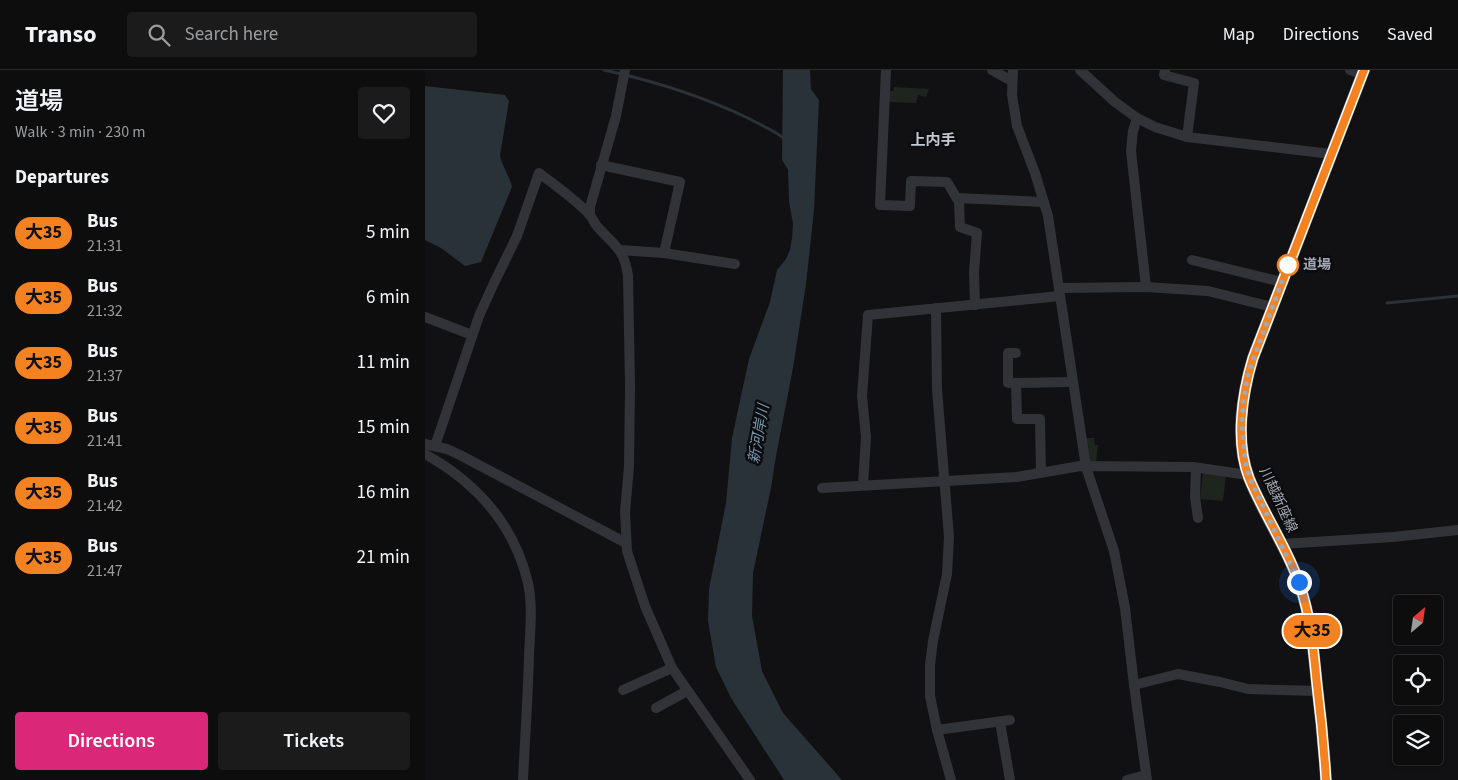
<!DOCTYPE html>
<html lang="en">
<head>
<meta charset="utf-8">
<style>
  body { margin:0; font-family:"Source Sans 3","Noto Sans JP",sans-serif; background:#1b1b1c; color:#f1f3f6; height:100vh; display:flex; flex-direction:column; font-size:19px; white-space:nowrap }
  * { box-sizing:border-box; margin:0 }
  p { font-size:16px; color:#9a9c9e }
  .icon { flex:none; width:28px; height:28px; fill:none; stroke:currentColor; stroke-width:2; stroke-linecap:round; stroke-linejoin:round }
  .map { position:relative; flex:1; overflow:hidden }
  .side { display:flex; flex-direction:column; background:#0d0d0e; width:425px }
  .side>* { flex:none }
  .badge { padding:0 10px; border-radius:16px; font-size:18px; line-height:32px }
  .needle { width:32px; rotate:29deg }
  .controls { position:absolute; left:968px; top:525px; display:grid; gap:10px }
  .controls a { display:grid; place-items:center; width:50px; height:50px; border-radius:5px; background:#0d0d0e; box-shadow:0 1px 4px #0004,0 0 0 1px #2d2d2e; font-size:25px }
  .you { position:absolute; width:25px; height:25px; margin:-12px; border:4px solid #fff; border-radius:50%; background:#1a73e8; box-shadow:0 0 0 8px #1a73e833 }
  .map>.badge { position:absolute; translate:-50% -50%; box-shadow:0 0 0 2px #fff }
  h2 { padding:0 15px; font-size:19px; line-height:45px }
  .round { display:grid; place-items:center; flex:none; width:52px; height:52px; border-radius:5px; background:#1b1b1c }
  .overview { display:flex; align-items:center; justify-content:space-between; height:85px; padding:0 15px }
  h1 { font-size:24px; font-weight:600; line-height:38px }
  .primary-button { display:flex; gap:10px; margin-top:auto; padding:10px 15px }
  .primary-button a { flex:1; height:58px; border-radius:5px; background:#db2777; color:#fff; font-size:20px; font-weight:600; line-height:58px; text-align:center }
  .primary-button a+a { background:#1b1b1c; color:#f1f3f6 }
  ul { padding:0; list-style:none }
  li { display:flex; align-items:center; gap:15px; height:65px; padding:0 15px }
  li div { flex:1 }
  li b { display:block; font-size:19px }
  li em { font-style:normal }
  li .badge { min-width:55px; font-weight:700; text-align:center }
  header { display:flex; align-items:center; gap:30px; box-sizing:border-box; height:70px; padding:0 25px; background:#0d0d0e; border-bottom:1px solid #2d2d2e }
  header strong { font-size:24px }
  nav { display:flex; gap:28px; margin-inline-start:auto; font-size:18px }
  .search { width:350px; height:45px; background:#1b1b1c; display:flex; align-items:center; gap:12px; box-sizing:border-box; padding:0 18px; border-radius:5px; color:#9a9c9e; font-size:19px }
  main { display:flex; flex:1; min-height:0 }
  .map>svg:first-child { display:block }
  .green { fill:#1d251e }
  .water { fill:#293238 }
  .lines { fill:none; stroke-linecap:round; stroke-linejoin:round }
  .stream { stroke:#293238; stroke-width:3 }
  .minor { stroke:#323338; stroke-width:10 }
  .major { stroke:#4e5057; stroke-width:12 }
  .line-casing { stroke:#fff; stroke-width:11 }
  .line { stroke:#f58220; stroke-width:8 }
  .walk { stroke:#a2a8b4; stroke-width:5; stroke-dasharray:0 9 }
  .stop-dot { fill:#fff; stroke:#f58220; stroke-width:2.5 }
  .labels { text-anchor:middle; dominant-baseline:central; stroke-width:5; stroke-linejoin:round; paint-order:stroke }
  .stop-label { font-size:14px; font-weight:bold; fill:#a2a8b4; stroke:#0c0c0e; text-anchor:start }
  .street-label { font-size:14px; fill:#a2a8b4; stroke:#0c0c0e }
  .neighbourhood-label { font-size:15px; font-weight:bold; fill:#c3c7d0; stroke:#0c0c0e }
  .water-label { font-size:15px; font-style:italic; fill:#7798b1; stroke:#0c0c0e }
</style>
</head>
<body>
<header>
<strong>Transo</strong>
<div class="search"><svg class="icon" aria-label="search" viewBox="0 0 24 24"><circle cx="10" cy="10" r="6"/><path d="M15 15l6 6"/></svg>Search here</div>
<nav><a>Map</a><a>Directions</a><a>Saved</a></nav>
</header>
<main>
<section class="side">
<div class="overview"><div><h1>道場</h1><p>Walk · 3 min · 230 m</p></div><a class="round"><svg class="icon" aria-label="heart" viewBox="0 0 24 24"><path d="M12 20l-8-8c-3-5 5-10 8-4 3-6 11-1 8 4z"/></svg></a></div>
<h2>Departures</h2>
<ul>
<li><span class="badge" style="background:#f58220;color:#111">大35</span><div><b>Bus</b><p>21:31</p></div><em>5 min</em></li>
<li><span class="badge" style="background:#f58220;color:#111">大35</span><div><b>Bus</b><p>21:32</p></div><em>6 min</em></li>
<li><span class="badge" style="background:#f58220;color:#111">大35</span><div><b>Bus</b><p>21:37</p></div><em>11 min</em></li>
<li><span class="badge" style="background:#f58220;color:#111">大35</span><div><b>Bus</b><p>21:41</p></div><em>15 min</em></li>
<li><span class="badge" style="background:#f58220;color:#111">大35</span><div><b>Bus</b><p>21:42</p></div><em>16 min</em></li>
<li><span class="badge" style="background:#f58220;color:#111">大35</span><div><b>Bus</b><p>21:47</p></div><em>21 min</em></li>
</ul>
<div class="primary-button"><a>Directions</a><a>Tickets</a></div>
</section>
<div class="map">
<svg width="1033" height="710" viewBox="0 0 1033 710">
  <rect width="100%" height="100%" fill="#111113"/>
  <g class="green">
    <polygon points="469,17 504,19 501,27 493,25 491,33 464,32 464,21 468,21"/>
    <polygon points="660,368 669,368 670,375 673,375 671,392 664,392"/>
    <polygon points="778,403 801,405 798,431 775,429"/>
  </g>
  <g class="water">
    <polygon points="358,0 385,0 386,19 394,30 389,141 381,214 368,298 351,386 346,418 328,503 327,546 337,601 358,643 417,710 359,710 306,628 291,597 283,551 284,519 301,433 307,368 324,289 345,232 352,200 361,189 365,180 367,168 368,154 364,131 363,100 357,90"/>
    <path d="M0,16L80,25L84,31L75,85C77,97 85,106 87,117L56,192L40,196L16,178L0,170Z"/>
  </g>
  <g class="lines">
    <g class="stream">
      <path d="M179,0C229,11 277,26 323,48C335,55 349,60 360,69"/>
      <polyline points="962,233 1033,226"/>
    </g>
    <g class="minor">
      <polyline points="461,0 455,135 485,136 486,111 522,112 534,132 535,157 552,163 549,202 550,235"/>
      <polyline points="567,0 587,11"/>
      <polyline points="588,0 587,25 592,56 610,103 623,146 661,397 689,481 700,538 709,615 722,710"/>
      <polyline points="655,0 690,32 712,48 730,57 762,67 906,84"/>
      <polyline points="740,0 739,5 769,13 762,67"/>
      <polyline points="925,0 937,4"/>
      <polyline points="712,48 708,61 706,81 721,217"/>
      <polyline points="176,95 255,112 239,183"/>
      <polyline points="532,128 619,132"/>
      <polyline points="165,145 165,137 191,46 200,0"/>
      <polyline points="195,180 239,183 310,194"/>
      <polyline points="767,190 857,212"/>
      <polyline points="634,218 721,217 783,221 847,237"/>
      <polyline points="511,238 512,319 524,467 522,504 508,571 505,595 505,626 512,660 526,710"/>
      <polyline points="0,247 47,265"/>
      <polyline points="591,283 583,283 583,313 648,312"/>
      <polyline points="591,313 592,349 615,349 616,403"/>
      <polyline points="0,374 22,379 35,385 201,473"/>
      <path d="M10,376L54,246L69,213L92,166L114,103C131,116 150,129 165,145C167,148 169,152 171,155C188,175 199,177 203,206L205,316L204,397L200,442L202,481L220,536L247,598L325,710"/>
      <path d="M0,384C52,413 89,454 103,513C108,536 105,561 104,585C103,627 100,668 98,710"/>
      <polyline points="771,398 770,427 773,448"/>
      <polyline points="438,415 441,367 437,326 443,245 635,226"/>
      <polyline points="397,418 592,407 655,396 768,397 823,405"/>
      <polyline points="857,474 968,467 1033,460"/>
      <polyline points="709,615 753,604 795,612 823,619 893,621"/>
      <polyline points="198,620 247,598"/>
      <polyline points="231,638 262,621"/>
      <polyline points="575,652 585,710"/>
      <polyline points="512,660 585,650"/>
      <polyline points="702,710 721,705"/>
    </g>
    <path class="major" d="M901,710C899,678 896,647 892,615C889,586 887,558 879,529C868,486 840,449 824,408C810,371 817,325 828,288L939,0"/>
  </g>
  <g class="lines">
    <g class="line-casing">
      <path id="line" d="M901,710C899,678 896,647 892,615C889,586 887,558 879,529C868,486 841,449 824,408C810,372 817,324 828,288L939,0"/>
    </g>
    <use href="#line" class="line"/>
    <polyline class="walk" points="863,195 823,304 818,334 817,353 820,390 825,409 874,512"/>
  </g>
  <circle class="stop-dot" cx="863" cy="195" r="10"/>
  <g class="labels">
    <g class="stop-label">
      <text x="878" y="195">道場</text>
    </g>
    <g class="street-label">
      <text transform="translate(853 430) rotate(65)">川越新座線</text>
    </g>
    <g class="neighbourhood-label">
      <text x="508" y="70">上内手</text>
    </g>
    <g class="water-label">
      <text transform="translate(334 364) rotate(-80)">新河岸川</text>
    </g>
  </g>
</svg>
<div class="controls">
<a><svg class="needle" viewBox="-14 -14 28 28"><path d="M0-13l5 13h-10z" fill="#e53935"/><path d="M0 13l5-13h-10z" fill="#9a9c9e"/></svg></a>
<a><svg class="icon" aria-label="locate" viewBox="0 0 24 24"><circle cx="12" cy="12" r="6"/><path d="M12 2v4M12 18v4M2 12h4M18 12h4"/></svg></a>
<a><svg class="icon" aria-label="layers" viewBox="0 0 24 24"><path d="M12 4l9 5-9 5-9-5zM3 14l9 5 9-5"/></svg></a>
</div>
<div class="you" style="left:874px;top:512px"></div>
<b class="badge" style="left:887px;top:561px;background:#f58220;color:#111">大35</b>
</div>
</main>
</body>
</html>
